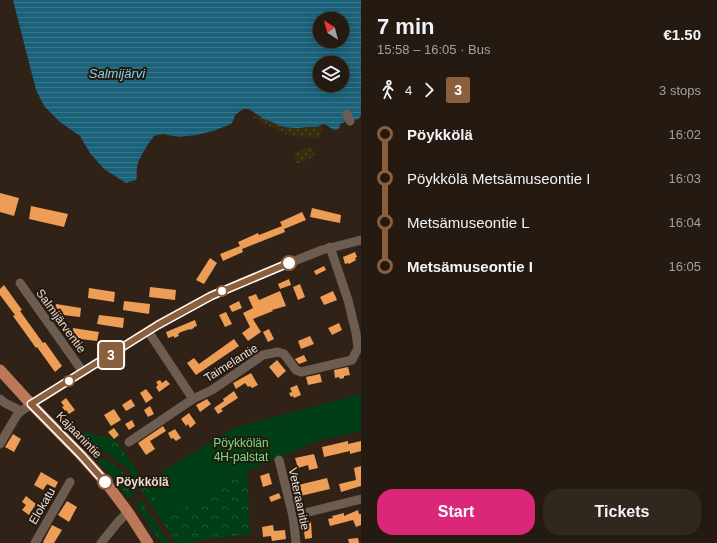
<!DOCTYPE html>
<html lang="en">
<head>
<meta charset="utf-8">
<style>
  body { margin:0; font-family:Arial,sans-serif; background:#30271f; color:#f1f3f6; height:100vh; display:flex; flex-direction:column; font-size:15px; white-space:nowrap }
  * { box-sizing:border-box; margin:0 }
  p { font-size:13px; color:#a3a19f }
  .icon { flex:none; width:22px; height:22px; fill:none; stroke:currentColor; stroke-width:2; stroke-linecap:round; stroke-linejoin:round }
  .map { position:relative; flex:1; overflow:hidden }
  .side { display:flex; flex-direction:column; background:#241a11; width:356px }
  .side>* { flex:none }
  .badge { padding:0 8px; border-radius:3px; font-size:14px; line-height:26px }
  .needle { width:26px; rotate:324deg }
  .controls { position:absolute; left:313px; top:12px; display:grid; gap:8px }
  .controls a { display:grid; place-items:center; width:36px; height:36px; border-radius:50%; background:#241a11; box-shadow:0 2px 10px #0003,0 0 0 1px #413831; font-size:20px }
  .map>.badge { position:absolute; translate:-50% -50%; box-shadow:0 0 0 2px #fff }
  .legs { display:flex; align-items:center; gap:6px; height:44px; padding:0 16px; font-size:13px }
  .legs p { margin-inline-start:auto }
  .headline { display:flex; align-items:center; justify-content:space-between; height:68px; padding:0 16px }
  h1 { font-size:22px; font-weight:700; line-height:30px }
  .button { display:flex; gap:8px; margin-top:auto; padding:8px 16px }
  .button a { flex:1; height:46px; border-radius:16px; background:#db2777; color:#fff; font-size:16px; font-weight:700; line-height:46px; text-align:center }
  .button a+a { background:#30271f; color:#f1f3f6 }
  ul { padding:0 16px; list-style:none }
  li { display:flex; align-items:center; gap:14px; height:44px; font-size:15px }
  li i { display:grid; place-items:center; width:6px; height:100%; margin:0 5px; background:currentColor }
  li i::after { content:''; width:10px; height:10px; margin:-5px; border:3px solid; border-radius:50%; background:#241a11 }
  li p { margin-inline-start:auto }
  li:first-child i { background:linear-gradient(#0000 50%,currentColor 0) }
  li:last-child i { background:linear-gradient(currentColor 50%,#0000 0) }
  main { display:flex; flex:1; min-height:0 }
  .map>svg:first-child { display:block }
  .forest { fill:url(#forest-crowns) }
  .sand { fill:url(#sand-dots) }
  .garden { fill:#003e15 }
  .water { fill:url(#water-rules); fill-rule:evenodd }
  .building { fill:#ed9d56 }
  .lines { fill:none; stroke-linecap:round; stroke-linejoin:round }
  .minor { stroke:#6d5c50; stroke-width:9 }
  .major { stroke:#bc795a; stroke-width:11 }
  .line-1-casing { stroke:#fff; stroke-width:9 }
  .line-1 { stroke:#8b5e3c; stroke-width:6 }
  .stop-1-dot { fill:#fff; stroke:#8b5e3c; stroke-width:2 }
  .labels { text-anchor:middle; dominant-baseline:central; stroke-width:4; stroke-linejoin:round; paint-order:stroke }
  .street-label { font-size:12px; fill:#e7ddd6; stroke:#26190e }
  .park-label { font-size:12px; fill:#70e089; stroke:#26190e }
  .stop-label { font-size:12px; font-weight:bold; fill:#e7ddd6; stroke:#26190e; text-anchor:start }
  .water-label { font-size:13px; font-style:italic; fill:#7cd2f4; stroke:#26190e }
</style>
</head>
<body>
<main>
<div class="map">
<svg width="361" height="543" viewBox="0 0 361 543">
  <defs>
    <pattern id="forest-crowns" width="20" height="18" patternUnits="userSpaceOnUse"><rect width="20" height="18" fill="#003e15"/><path d="M2 6a3 3 0 1 1 6 0M12 15a3 3 0 1 1 6 0" fill="none" stroke="#255936"/></pattern>
    <pattern id="sand-dots" width="8" height="8" patternUnits="userSpaceOnUse"><rect width="8" height="8" fill="#352d0c"/><path d="M2 2h.1M6 6h.1" fill="none" stroke="#524b2f" stroke-width="1.8" stroke-linecap="round"/></pattern>
    <pattern id="water-rules" width="6" height="5" patternUnits="userSpaceOnUse"><rect width="6" height="5" fill="#1a6179"/><path d="M0 2.5h6" fill="none" stroke="#3b778b"/></pattern>
  </defs>
  <rect width="100%" height="100%" fill="#302217"/>
  <g class="forest">
    <polygon points="77,430 116,440 168,517 247,471 250,534 193,541 193,543 175,543 171,535 126,467 108,454 91,444"/>
    <polygon points="100,458 109,461 122,471 136,493 128,498 114,478 98,462"/>
    <polygon points="140,500 166,538 168,543 161,543 135,504"/>
  </g>
  <g class="sand">
    <path d="M255,114C276,127 299,132 323,124L321,134L319,138C308,138 297,137 287,134C275,129 263,123 252,117Z"/>
    <polygon points="311,146 315,156 297,164 293,154"/>
  </g>
  <polygon class="garden" points="361,394 361,431 322,439 247,471 168,517 145,483 233,428"/>
  <path class="water" d="M13,0H361V116L357,120L351,118C348,121 344,122 340,124L339,129L334,130L326,125L323,124L316,127H308L297,128L284,127L264,119L249,109H243L235,115L234,119L231,124L213,131L196,135L179,137L163,134L154,136C148,144 139,157 137,167C136,172 138,175 136,180L126,183L104,169L90,153L80,136L60,122L44,106L36,90ZM320,19H342V41H320ZM320,63H342V85H320Z"/>
  <g class="building">
    <polygon points="0,193 19,198 14,216 0,212"/>
    <polygon points="31,206 68,214 64,227 29,219"/>
    <polygon points="312,208 341,215 340,223 310,217"/>
    <polygon points="302,212 306,220 284,229 285,232 242,249 243,252 223,261 220,254 240,246 238,242 258,233 259,235 282,226 280,222"/>
    <polygon points="355,252 357,257 355,258 356,260 349,264 348,263 345,264 343,257"/>
    <polygon points="210,258 217,263 204,284 196,280"/>
    <polygon points="324,266 326,270 316,275 314,271"/>
    <polygon points="289,279 291,285 280,289 278,284"/>
    <polygon points="300,284 305,297 298,300 293,287"/>
    <polygon points="4,285 22,310 20,311 43,343 45,342 62,366 55,372 37,347 36,348 13,316 15,315 0,295 0,289"/>
    <polygon points="150,287 176,290 175,300 149,297"/>
    <polygon points="89,288 115,292 114,302 88,298"/>
    <polygon points="280,291 286,306 272,310 273,311 253,319 261,332 248,341 242,333 250,327 243,313 253,308 248,297 256,294 259,300"/>
    <polygon points="333,291 337,300 324,305 320,297"/>
    <polygon points="124,301 150,304 149,314 123,310"/>
    <polygon points="239,301 242,308 232,312 229,306"/>
    <polygon points="56,304 81,308 80,317 54,314"/>
    <polygon points="226,312 232,324 225,327 219,315"/>
    <polygon points="99,315 124,318 123,328 97,324"/>
    <polygon points="195,320 197,326 194,327 194,328 190,330 190,329 181,332 178,334 179,336 174,338 174,336 168,338 166,332"/>
    <polygon points="339,323 342,330 332,335 328,328"/>
    <polygon points="73,328 99,332 97,341 72,338"/>
    <polygon points="269,329 274,339 268,342 263,332"/>
    <polygon points="310,336 314,344 301,349 298,341"/>
    <polygon points="234,339 239,346 196,375 187,363 194,358 199,364"/>
    <polygon points="304,355 307,361 299,364 295,359"/>
    <polygon points="277,360 286,371 278,378 269,367"/>
    <polygon points="348,367 350,375 344,376 344,378 340,379 339,377 335,378 334,370"/>
    <polygon points="251,373 258,385 252,388 250,386 248,387 245,383 236,389 233,383"/>
    <polygon points="320,374 322,382 308,385 306,377"/>
    <polygon points="160,380 162,383 166,380 170,384 159,392 156,387 158,385 156,382"/>
    <polygon points="297,385 301,395 294,398 293,396 291,397 289,393 292,392 290,388"/>
    <polygon points="146,389 153,398 146,403 140,393"/>
    <polygon points="234,391 238,398 221,409 223,411 218,414 214,408 224,401 223,399"/>
    <polygon points="66,398 75,410 69,414 66,410 65,411 62,407 64,406 61,402"/>
    <polygon points="131,399 135,406 126,411 122,405"/>
    <polygon points="207,399 211,404 200,412 196,405"/>
    <polygon points="150,406 154,414 148,417 144,410"/>
    <polygon points="114,409 121,420 111,426 104,415"/>
    <polygon points="189,413 196,423 190,428 188,424 186,426 181,419"/>
    <polygon points="132,420 135,426 129,430 125,424"/>
    <polygon points="163,426 166,431 150,441 155,449 146,455 138,443"/>
    <polygon points="114,428 119,435 114,439 108,432"/>
    <polygon points="175,429 181,438 176,441 173,438 171,439 168,433"/>
    <polygon points="13,434 21,439 14,452 5,447"/>
    <polygon points="348,441 348,444 361,441 361,451 350,454 350,451 324,457 322,447"/>
    <polygon points="314,454 318,468 309,470 308,465 298,468 295,458"/>
    <polygon points="361,466 361,486 341,492 339,484 356,480 354,468"/>
    <polygon points="41,472 58,482 55,488 47,484 43,490 34,485"/>
    <polygon points="269,473 272,484 263,487 260,476"/>
    <polygon points="327,478 330,489 296,497 294,486"/>
    <polygon points="279,493 281,498 271,502 269,497"/>
    <polygon points="26,496 36,504 29,515 22,510 26,505 22,502"/>
    <polygon points="67,501 77,507 69,522 58,515"/>
    <polygon points="358,510 359,514 361,514 361,525 356,527 353,520 330,526 328,519 333,518 332,516 344,513 344,516"/>
    <polygon points="311,522 312,538 305,539 303,523"/>
    <polygon points="52,525 62,530 54,543 44,543 43,542"/>
    <polygon points="273,525 274,531 285,530 286,539 272,541 271,536 263,537 262,527"/>
    <polygon points="358,538 359,543 349,543 348,539"/>
  </g>
  <g class="lines">
    <g class="minor">
      <polyline points="347,114 350,121"/>
      <polyline points="20,283 83,372"/>
      <polyline points="148,331 193,399"/>
      <polyline points="0,399 5,403 21,411"/>
      <polyline points="129,442 193,399 212,390 263,355 278,352 284,354 296,370 301,372 352,360 358,348 356,333 348,300 330,247"/>
      <polyline points="0,444 17,415 21,411 157,325 211,296 264,273 322,250 361,240"/>
      <polyline points="279,460 293,516 296,543"/>
      <polyline points="293,516 361,499"/>
      <polyline points="35,543 70,482"/>
      <polyline points="101,543 118,522 128,512"/>
    </g>
    <polyline class="major" points="0,370 31,404 81,455 107,484 128,512 148,543"/>
  </g>
  <g class="lines">
    <g class="line-1-casing">
      <polyline id="line-1" points="105,482 81,455 31,404 158,325 211,296 289,263"/>
    </g>
    <use href="#line-1" class="line-1"/>
  </g>
  <g class="stop-1-dot">
    <circle cx="289" cy="263" r="7"/>
    <circle cx="222" cy="291" r="5"/>
    <circle cx="69" cy="381" r="5"/>
    <circle cx="105" cy="482" r="7"/>
  </g>
  <g class="labels">
    <g class="street-label">
      <text transform="translate(61 321) rotate(54)">Salmijärventie</text>
      <text transform="translate(231 363) rotate(-32)">Taimelantie</text>
      <text transform="translate(79 435) rotate(46)">Kajaanintie</text>
      <text transform="translate(299 499) rotate(78)">Veteraanitie</text>
      <text transform="translate(42 506) rotate(-60)">Elokatu</text>
    </g>
    <g class="park-label">
      <text x="241" y="443">Pöykkölän<tspan x="241" dy="14">4H-palstat</tspan></text>
    </g>
    <g class="stop-label">
      <text x="116" y="482">Pöykkölä</text>
    </g>
    <g class="water-label">
      <text x="117" y="73">Salmijärvi</text>
    </g>
  </g>
</svg>
<div class="controls">
<a><svg class="needle" viewBox="-14 -14 28 28"><path d="M0-13l5 13h-10z" fill="#e53935"/><path d="M0 13l5-13h-10z" fill="#a3a19f"/></svg></a>
<a><svg class="icon" aria-label="layers" viewBox="0 0 24 24"><path d="M12 4l9 5-9 5-9-5zM3 14l9 5 9-5"/></svg></a>
</div>
<b class="badge" style="left:111px;top:355px;background:#8b5e3c;color:#fff">3</b>
</div>
<section class="side">
<div class="headline"><div><h1>7 min</h1><p>15:58 – 16:05 · Bus</p></div><b>€1.50</b></div>
<div class="legs"><svg class="icon" aria-label="walk" viewBox="0 0 24 24"><circle cx="13" cy="4" r="2"/><path d="M13 8l-2 6 4 7M11 14l-3 7M7 12l3-4h3l4 4"/></svg>4<svg class="icon" aria-label="forward" viewBox="0 0 24 24"><path d="M9 5l7 7-7 7"/></svg><b class="badge" style="background:#8b5e3c;color:#fff">3</b><p>3 stops</p></div>
<ul>
<li><i style="color:#8b5e3c"></i><b>Pöykkölä</b><p>16:02</p></li>
<li><i style="color:#8b5e3c"></i><span>Pöykkölä Metsämuseontie I</span><p>16:03</p></li>
<li><i style="color:#8b5e3c"></i><span>Metsämuseontie L</span><p>16:04</p></li>
<li><i style="color:#8b5e3c"></i><b>Metsämuseontie I</b><p>16:05</p></li>
</ul>
<div class="button"><a>Start</a><a>Tickets</a></div>
</section>
</main>
</body>
</html>
